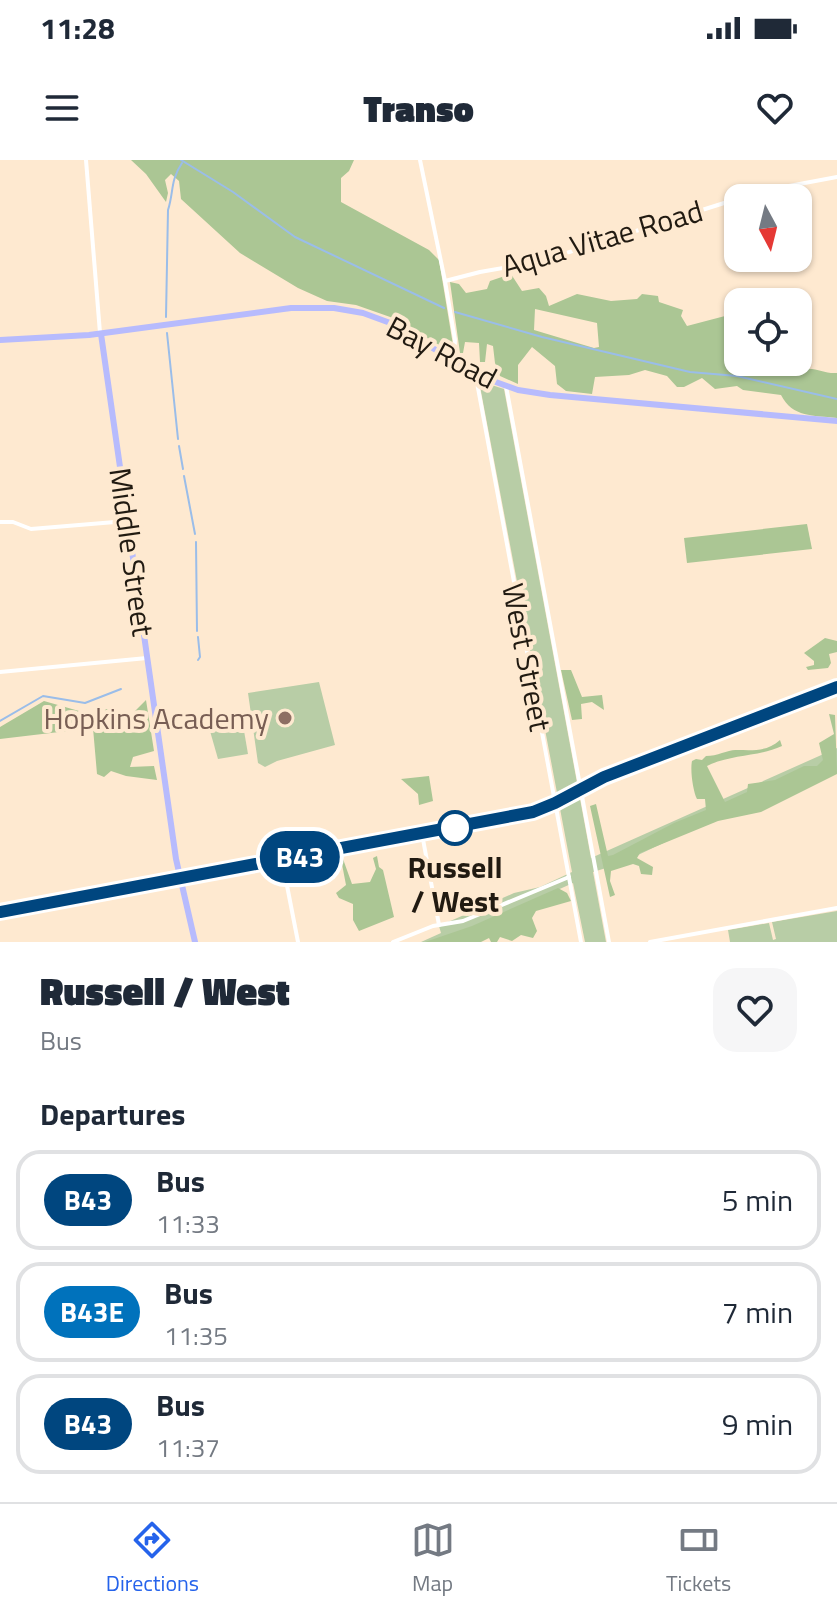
<!DOCTYPE html>
<html lang="en">
<head>
<meta charset="utf-8">
<style>
  body { margin:0; font-family:"Titillium Web",sans-serif; background:#f6f6f7; color:#1f2937; height:100vh; display:flex; flex-direction:column; font-size:30px; white-space:nowrap }
  * { box-sizing:border-box; margin:0 }
  p { font-size:26px; color:#747a83 }
  .icon { flex:none; width:44px; height:44px; fill:none; stroke:currentColor; stroke-width:2; stroke-linecap:round; stroke-linejoin:round }
  .map { position:relative; height:782px; overflow:hidden }
  .sheet { display:flex; flex-direction:column; background:#fff; flex:1 }
  .sheet>* { flex:none }
  .badge { padding:0 16px; border-radius:26px; font-size:28px; line-height:52px }
  .needle { width:52px; rotate:173deg }
  .buttons { position:absolute; left:724px; top:24px; display:grid; gap:16px }
  .buttons a { display:grid; place-items:center; width:88px; height:88px; border-radius:16px; background:#fff; box-shadow:0 2px 6px #0004; font-size:40px }
  .map>.badge { position:absolute; translate:-50% -50%; box-shadow:0 0 0 4px #fff }
  h2 { padding:0 40px; font-size:30px; line-height:72px }
  .round { display:grid; place-items:center; flex:none; width:84px; height:84px; border-radius:24px; background:#f6f6f7 }
  .headline { display:flex; align-items:center; justify-content:space-between; height:136px; padding:0 40px }
  h1 { font-size:38px; font-weight:800; line-height:60px }
  ul { padding:0; list-style:none }
  li { display:flex; align-items:center; gap:24px; height:100px; margin:0 16px 12px; padding:0 24px; border:4px solid #e0e1e3; border-radius:24px }
  li div { flex:1 }
  li b { display:block; font-size:30px }
  li em { font-style:normal }
  li .badge { min-width:88px; font-weight:700; text-align:center }
  .status { display:flex; justify-content:space-between; align-items:center; height:56px; padding:0 40px; background:#fff; direction:ltr }
  .status svg { height:22px; fill:currentColor }
  header { display:flex; justify-content:space-between; align-items:center; height:104px; padding:0 40px; background:#fff; font-size:36px; font-weight:800 }
  .tab-bar { display:flex; justify-content:space-around; align-items:center; height:112px; border-top:2px solid #e0e1e3; background:#fff; font-size:22px; color:#747a83 }
  .tab-bar a { display:grid; justify-items:center; gap:4px }
  .tab-bar .on { color:#2563eb }
  .map>svg:first-child { display:block }
  .green { fill:#b8cda6 }
  .forest { fill:#abc694; fill-rule:evenodd }
  .lines { fill:none; stroke-linecap:round; stroke-linejoin:round }
  .stream { stroke:#9abde9; stroke-width:2 }
  .minor { stroke:#fff; stroke-width:4 }
  .major { stroke:#b7bbfd; stroke-width:6 }
  .highway { stroke:#878dfb; stroke-width:7 }
  .line-casing { stroke:#fff; stroke-width:18 }
  .line { stroke:#00467f; stroke-width:12 }
  .education-dot { fill:#8d6e63; stroke:#fee9d0; stroke-width:3 }
  .stop-dot { fill:#fff; stroke:#00467f; stroke-width:4 }
  .labels { text-anchor:middle; dominant-baseline:central; stroke-width:8; stroke-linejoin:round; paint-order:stroke }
  .street-label { font-size:30px; fill:#211a11; stroke:#fee9d0 }
  .education-label { font-size:30px; fill:#785e54; stroke:#fee9d0; text-anchor:end }
  .stop-label { font-size:30px; font-weight:bold; fill:#211a11; stroke:#fee9d0 }
</style>
</head>
<body>
<div class="status"><b>11:28</b><svg viewBox="0 0 49 12"><path d="M0 12V9h3v3zM5 12V6h3v6zM10 12V3h3v9zM15 12V0h3v12zM26 1h20v11H26zM47 4h2v5h-2z"/></svg></div>
<header><svg class="icon" aria-label="menu" viewBox="0 0 24 24"><path d="M4 6h16M4 12h16M4 18h16"/></svg>Transo<svg class="icon" aria-label="heart" viewBox="0 0 24 24"><path d="M12 20l-8-8c-3-5 5-10 8-4 3-6 11-1 8 4z"/></svg></header>
<div class="map">
<svg width="837" height="782" viewBox="0 0 837 782">
  <rect width="100%" height="100%" fill="#fee9d0"/>
  <g class="green">
    <polygon points="479,221 504,229 591,698 837,588 837,613 676,677 619,704 593,712 606,782 585,782 573,723 442,782 421,782 441,773 439,766 514,733 540,727 572,712"/>
    <polygon points="319,522 335,585 277,601 265,607 258,603 248,533"/>
    <polygon points="243,565 248,594 218,599 210,571"/>
    <polygon points="837,751 837,782 730,782 728,770 769,763 773,780 776,779 772,762"/>
  </g>
  <g class="forest">
    <polygon points="131,0 354,0 349,11 341,18 341,42 429,90 439,100 453,185 446,189 393,158 356,145 327,141 298,128 240,93 181,39 179,21 171,14 165,20 168,33 166,42 146,14"/>
    <path d="M511,114L522,131L539,128L546,136L549,146L577,134L611,141L637,139L642,134L658,136L659,142L683,150L681,156L687,166L725,156L738,174V202H797L804,209C817,207 824,214 837,213V258C813,255 793,258 781,235L743,230L737,226L715,229L702,218L684,227H677L667,216L645,210L629,215L595,217L592,234L566,231L557,224L555,206L532,187L518,205V224L500,216L495,203L493,186L487,184L485,202H480L479,183L465,182L463,193H460L450,122L459,124L466,133L487,129L490,121ZM535,149L597,163L599,187L594,188L534,170Z"/>
    <polygon points="807,364 812,389 687,403 684,378"/>
    <polygon points="825,478 837,481 837,492 829,494 831,503 828,508 808,510 806,507 814,505 814,501 804,493"/>
    <polygon points="561,510 571,510 582,537 602,535 604,550 592,542 581,544 582,559 572,560"/>
    <polygon points="146,540 154,591 133,597 130,607 154,606 157,620 126,616 111,611 104,617 97,614 93,568 0,579 0,567 44,541 79,551 98,561 106,549 117,554 132,554"/>
    <path d="M829,554L835,555L837,614L761,652L718,661L640,693L637,698L653,707L652,715L641,714L639,706L633,704L611,711L610,721L615,735L610,737L590,646L596,644L608,696L613,695L674,663L706,650L705,639H697C693,631 690,610 692,601L696,599L702,600L706,596C718,596 729,589 737,590C753,590 767,592 780,580L782,586C758,597 731,594 707,606L725,642L747,632L748,624L775,620L804,606H817L823,600L819,583L834,574Z"/>
    <polygon points="429,616 433,641 419,645 418,634 401,619"/>
    <polygon points="377,696 379,707 383,710 394,757 359,771 353,760 353,744 339,738 336,733 346,725 341,699 343,699 352,724 370,722 376,709 373,698"/>
    <polygon points="558,728 567,733 571,741 536,751 532,758 537,771 533,778 521,775 512,781 500,777 497,782 491,782 489,778 481,782 425,782 472,766"/>
  </g>
  <g class="lines">
    <g class="stream">
      <polyline points="181,0 233,32 295,77 444,148"/>
      <polyline points="455,152 542,177 690,212 737,216 837,239"/>
      <path d="M166,157L168,50C174,31 170,21 182,3"/>
      <polyline points="167,173 178,279"/>
      <polyline points="179,286 183,309"/>
      <polyline points="184,316 195,374"/>
      <polyline points="196,382 197,471"/>
      <polyline points="198,500 200,497 198,477"/>
      <polyline points="0,561 43,536 85,543 121,529"/>
    </g>
    <g class="minor">
      <polyline points="86,0 100,173"/>
      <polyline points="420,0 445,121"/>
      <polyline points="454,200 455,180 445,121 480,112 538,102 762,31 837,17"/>
      <polyline points="475,212 581,782"/>
      <polyline points="506,226 609,782"/>
      <polyline points="0,362 13,362 31,369 127,361"/>
      <polyline points="0,512 147,498"/>
      <polyline points="422,674 439,765"/>
      <polyline points="282,700 298,782"/>
      <polyline points="393,782 433,766 463,761 569,717"/>
      <polyline points="650,782 837,748"/>
    </g>
    <g class="major">
      <polyline points="101,174 176,699 195,782"/>
      <polyline points="0,180 89,175 291,148 334,148 363,153 393,164 454,201 493,221 518,230 550,235 837,261"/>
    </g>
    <polyline class="highway" points="0,752 533,652 555,643 604,617 837,527"/>
  </g>
  <g class="lines">
    <g class="line-casing">
      <polyline id="line" points="0,752 533,652 555,643 604,617 837,527"/>
    </g>
    <use href="#line" class="line"/>
  </g>
  <circle class="education-dot" cx="285" cy="558" r="8"/>
  <circle class="stop-dot" cx="455" cy="668" r="16"/>
  <g class="labels">
    <g class="street-label">
      <text transform="translate(602 78) rotate(-16)">Aqua Vitae Road</text>
      <text transform="translate(442 192) rotate(28)">Bay Road</text>
      <text transform="translate(132 392) rotate(82)">Middle Street</text>
      <text transform="translate(527 497) rotate(79)">West Street</text>
    </g>
    <g class="education-label">
      <text x="269" y="558">Hopkins Academy</text>
    </g>
    <g class="stop-label">
      <text x="455" y="707">Russell<tspan x="455" dy="34">/ West</tspan></text>
    </g>
  </g>
</svg>
<div class="buttons">
<a><svg class="needle" viewBox="-14 -14 28 28"><path d="M0-13l5 13h-10z" fill="#e53935"/><path d="M0 13l5-13h-10z" fill="#747a83"/></svg></a>
<a><svg class="icon" aria-label="locate" viewBox="0 0 24 24"><circle cx="12" cy="12" r="6"/><path d="M12 2v4M12 18v4M2 12h4M18 12h4"/></svg></a>
</div>
<b class="badge" style="left:300px;top:697px;background:#00467f;color:#fff">B43</b>
</div>
<section class="sheet">
<div class="headline"><div><h1>Russell / West</h1><p>Bus</p></div><a class="round"><svg class="icon" aria-label="heart" viewBox="0 0 24 24"><path d="M12 20l-8-8c-3-5 5-10 8-4 3-6 11-1 8 4z"/></svg></a></div>
<h2>Departures</h2>
<ul>
<li><span class="badge" style="background:#00467f;color:#fff">B43</span><div><b>Bus</b><p>11:33</p></div><em>5 min</em></li>
<li><span class="badge" style="background:#0072bc;color:#fff">B43E</span><div><b>Bus</b><p>11:35</p></div><em>7 min</em></li>
<li><span class="badge" style="background:#00467f;color:#fff">B43</span><div><b>Bus</b><p>11:37</p></div><em>9 min</em></li>
</ul>
</section>
<nav class="tab-bar">
<a class="on"><svg class="icon" aria-label="directions" viewBox="0 0 24 24"><path d="M12 3l9 9-9 9-9-9zM9 14v-3h6M13 9l2 2-2 2"/></svg>Directions</a>
<a><svg class="icon" aria-label="map" viewBox="0 0 24 24"><path d="M3 6l6-2 6 2 6-2v14l-6 2-6-2-6 2zM9 4v14M15 6v14"/></svg>Map</a>
<a><svg class="icon" aria-label="tickets" viewBox="0 0 24 24"><path d="M3 7h18v10H3zM15 7v10"/></svg>Tickets</a>
</nav>
</body>
</html>
